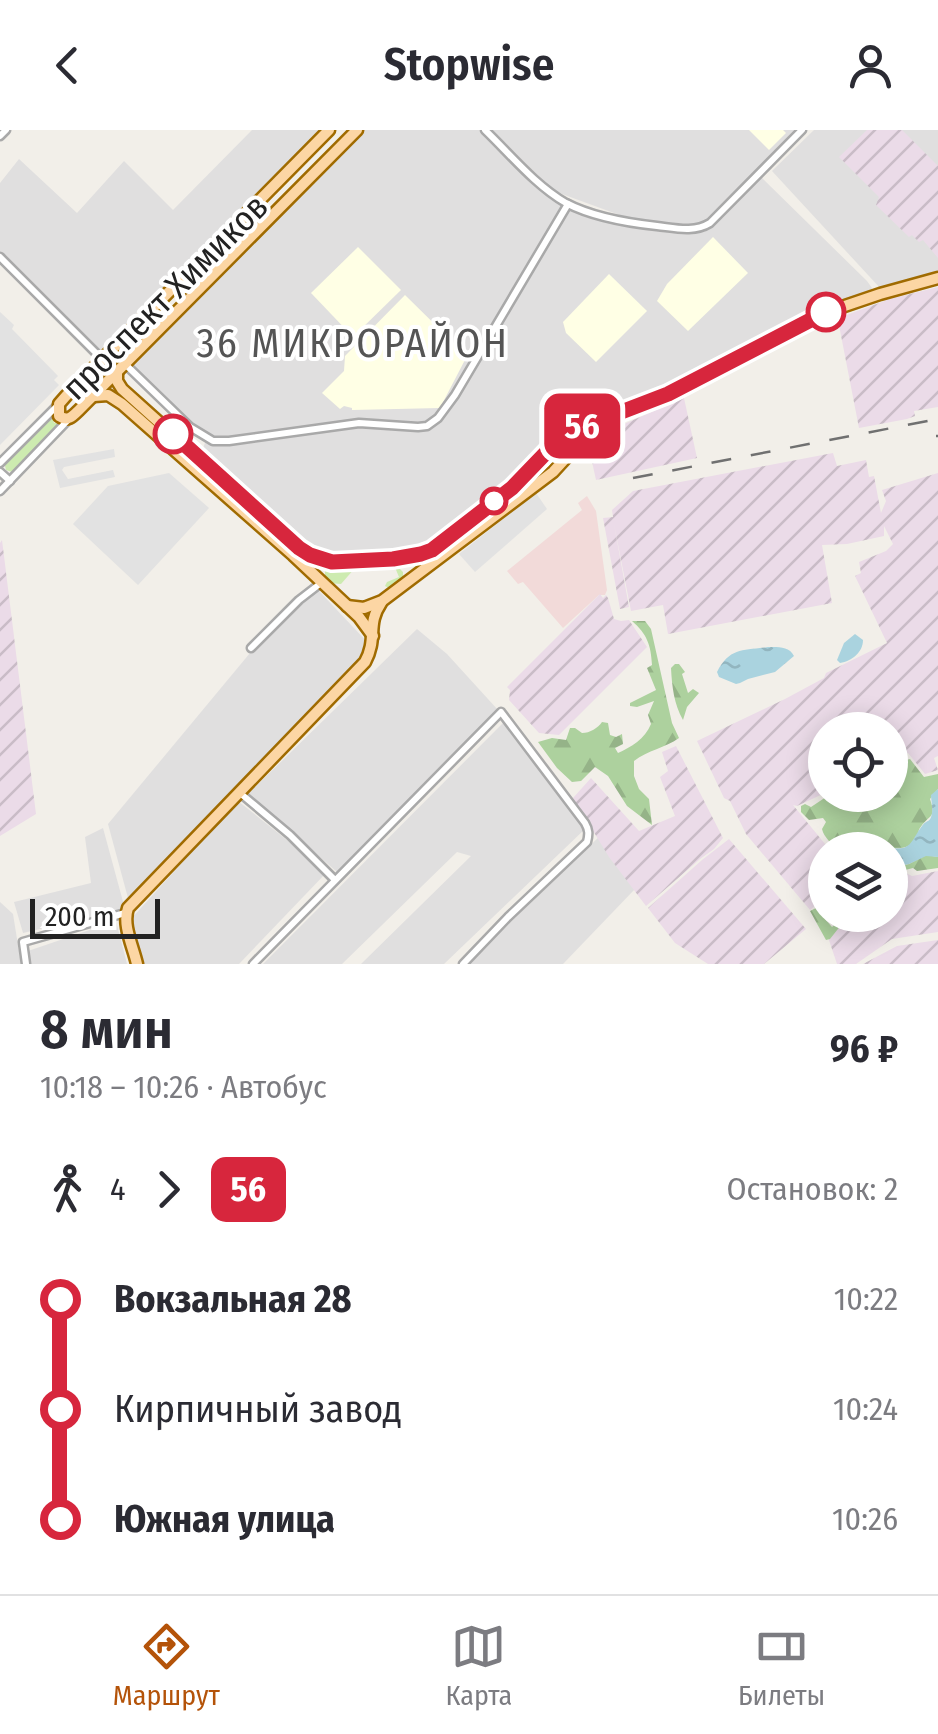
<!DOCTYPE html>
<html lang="ru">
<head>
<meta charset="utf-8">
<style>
  body { margin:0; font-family:"Fira Sans Condensed",sans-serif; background:#f2f2f3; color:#2b2b33; height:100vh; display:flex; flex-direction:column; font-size:38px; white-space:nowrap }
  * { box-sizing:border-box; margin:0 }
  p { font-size:32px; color:#7c7c81 }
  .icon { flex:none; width:55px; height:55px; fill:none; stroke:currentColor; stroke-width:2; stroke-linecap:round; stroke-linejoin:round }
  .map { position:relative; height:834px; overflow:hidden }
  .side { display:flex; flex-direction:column; background:#fff; flex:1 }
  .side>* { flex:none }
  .badge { padding:0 20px; border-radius:15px; font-size:35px; line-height:65px }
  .controls { position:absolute; left:808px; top:582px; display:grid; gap:20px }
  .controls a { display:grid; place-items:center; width:100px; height:100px; border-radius:50%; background:#fff; box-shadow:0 5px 25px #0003; font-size:50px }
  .scale { position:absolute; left:30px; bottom:25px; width:130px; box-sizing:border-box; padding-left:10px; border:5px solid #222; border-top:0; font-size:28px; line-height:35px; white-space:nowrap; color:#222; -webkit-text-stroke:8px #fff; paint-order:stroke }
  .map>.badge { position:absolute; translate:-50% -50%; box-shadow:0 0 0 5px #fff }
  .legs { display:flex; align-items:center; gap:15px; height:110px; padding:0 40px; font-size:32px }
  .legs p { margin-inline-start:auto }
  .headline { display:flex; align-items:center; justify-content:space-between; height:170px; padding:0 40px }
  h1 { font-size:55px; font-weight:600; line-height:75px }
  ul { padding:0 40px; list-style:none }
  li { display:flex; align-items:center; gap:35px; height:110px; font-size:38px }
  li i { display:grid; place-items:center; width:15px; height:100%; margin:0 12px; background:currentColor }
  li i::after { content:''; width:25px; height:25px; margin:-12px; border:8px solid; border-radius:50%; background:#fff }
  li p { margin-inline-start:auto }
  li:first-child i { background:linear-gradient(#0000 50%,currentColor 0) }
  li:last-child i { background:linear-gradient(currentColor 50%,#0000 0) }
  header { display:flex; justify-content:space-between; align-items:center; height:130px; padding:0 40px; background:#fff; font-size:45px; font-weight:600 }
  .menu { display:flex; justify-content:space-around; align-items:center; height:140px; border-top:2px solid #e1e1e2; background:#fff; font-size:28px; color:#7c7c81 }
  .menu a { display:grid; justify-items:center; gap:5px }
  .menu .current { color:#b45309 }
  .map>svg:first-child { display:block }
  .residential { fill:#e0dfdf }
  .commercial { fill:#f2dad9 }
  .industrial { fill:url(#industrial-furrows) }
  .education { fill:#ffffe5 }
  .grass { fill:#cdebb0 }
  .forest { fill:url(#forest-firs) }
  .parking { fill:#e2e2e2 }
  .water { fill:url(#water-ripples) }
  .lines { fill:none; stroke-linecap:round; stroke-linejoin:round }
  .minor-casing { stroke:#a9a9a9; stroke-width:11 }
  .major-casing { stroke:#a06b00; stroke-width:15 }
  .minor { stroke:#fff; stroke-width:6 }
  .major { stroke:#fcd6a4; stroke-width:10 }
  .rail { stroke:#707070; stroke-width:2.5; stroke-dasharray:20 20; stroke-linecap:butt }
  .line-1-casing { stroke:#fff; stroke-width:22 }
  .line-1 { stroke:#d7263d; stroke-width:15 }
  .stop-1-dot { fill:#fff; stroke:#d7263d; stroke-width:5 }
  .labels { text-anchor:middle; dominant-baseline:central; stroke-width:8; stroke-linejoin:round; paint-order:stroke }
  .street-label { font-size:35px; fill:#222; stroke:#fff }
  .quarter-label { font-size:40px; letter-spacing:2.5px; fill:#555; stroke:#fff }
</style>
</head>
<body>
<header><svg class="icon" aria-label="back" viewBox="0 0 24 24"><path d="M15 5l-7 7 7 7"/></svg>Stopwise<svg class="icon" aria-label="person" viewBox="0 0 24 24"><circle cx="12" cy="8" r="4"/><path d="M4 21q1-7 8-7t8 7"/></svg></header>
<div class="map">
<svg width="938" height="834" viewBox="0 0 938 834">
  <defs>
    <pattern id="industrial-furrows" width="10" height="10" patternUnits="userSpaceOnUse" patternTransform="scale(2.5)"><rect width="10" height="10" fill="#ebdbe8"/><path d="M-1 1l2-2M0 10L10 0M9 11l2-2" fill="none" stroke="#c9bcc7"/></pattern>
    <pattern id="forest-firs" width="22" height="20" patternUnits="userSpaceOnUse" patternTransform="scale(2.5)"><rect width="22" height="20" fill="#add19e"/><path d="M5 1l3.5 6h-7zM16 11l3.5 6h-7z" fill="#95b388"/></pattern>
    <pattern id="water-ripples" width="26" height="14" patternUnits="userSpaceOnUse" patternTransform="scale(2.5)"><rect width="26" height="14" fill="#aad3df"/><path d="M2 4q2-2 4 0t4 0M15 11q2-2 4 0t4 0" fill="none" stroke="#92b5bf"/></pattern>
  </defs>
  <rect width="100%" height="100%" fill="#f2efe9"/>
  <g class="residential">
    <polygon points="252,0 323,0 141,186 103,221 98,220 0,124 0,53 19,29 77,83 124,31 173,80"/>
    <polygon points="361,0 479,0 548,66 564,75 563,79 436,288 418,295 367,290 234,309 214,308 194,298 136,241 132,231"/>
    <polygon points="491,0 797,0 705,93 685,95 625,87 562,64 550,57"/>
    <polygon points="814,0 938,0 938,145 881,159 772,41"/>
    <polygon points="760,46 867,151 872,158 871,163 676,259 550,310 508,357 431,416 413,423 340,427 317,423 301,415 201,324 206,310 212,313 343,296 428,296 440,292 568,78 620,93 668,101 704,102 710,99"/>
    <polygon points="318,460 371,516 128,768 108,694 255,517"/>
    <polygon points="417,499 447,524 498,580 337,742 248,664"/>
    <polygon points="503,593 585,699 444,834 361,834 471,726 457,722 342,834 263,834"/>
    <polygon points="238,671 327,742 239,834 142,834 131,789"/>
    <polygon points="103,698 125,779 23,803 14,772 91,753 85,707"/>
    <polygon points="601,705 635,759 563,834 467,834"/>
    <polygon points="0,772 13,784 21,834 0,834"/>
    <polygon points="116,791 127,834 30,834 28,821"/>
  </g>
  <polygon class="commercial" points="587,366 596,381 607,460 605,465 599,465 563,498 523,452 518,454 507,441 582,380 578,373"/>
  <g class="industrial">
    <polygon points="867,0 902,0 938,36 938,128 923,110 919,112 912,105 909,107 876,75 879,67 839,27"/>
    <polygon points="938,157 938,277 914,281 915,286 907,289 859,298 838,190 849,184 890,169"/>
    <polygon points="684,268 697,328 596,350 589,318 589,313 594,307"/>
    <polygon points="833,323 837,336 866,330 869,347 874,346 881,383 886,371 882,360 938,343 938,626 934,628 938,640 925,644 908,623 890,632 890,600 825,600 825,663 797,676 793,675 830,720 825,720 825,767 810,780 746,704 730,671 724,668 697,611 785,569 824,548 826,543 887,513 855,446 861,443 859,432 886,421 893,414 884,396 884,406 847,414 822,415 832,473 668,504 663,475 631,481 614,394 629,477 620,479 603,388 613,387 612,380 633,361"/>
    <polygon points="2,410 36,684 0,706 0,413"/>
    <polygon points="600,464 603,468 606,465 608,468 614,489 621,491 629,490 647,517 559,605 539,603 509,570 510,560 507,557"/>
    <polygon points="676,616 723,708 714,719 700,729 646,776 609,727 573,668 591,648 639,701 675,686 660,647 668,641 662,622"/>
    <polygon points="729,709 806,799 764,834 708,834 675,813 648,778 702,730"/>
    <polygon points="938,741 938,802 892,809 856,834 837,834 828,807 851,785 890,785 890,745 906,743 912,746"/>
    <polygon points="938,810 938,834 863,834 897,816"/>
  </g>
  <g class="education">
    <polygon points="749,0 783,0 786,3 769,20"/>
    <polygon points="713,107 748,143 688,201 657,171 667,154"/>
    <polygon points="358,117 401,160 353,207 311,163"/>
    <polygon points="609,144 647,181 596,232 566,203 563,192"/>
    <polygon points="405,165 467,226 440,278 352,280 352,278 344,276 340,279 322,263 344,241 345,226"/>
  </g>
  <g class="grass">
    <polygon points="52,285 54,293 61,293 12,342 6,340 4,332"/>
    <polygon points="393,432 403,442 403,447 389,458 385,456 387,452 399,447 394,435 380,440 378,436 355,438 341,454 329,453 325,448 325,441 330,436"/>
  </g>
  <g class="forest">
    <path d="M632,491H645L651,499L672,593L679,608C665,618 648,620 634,631V646L639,659L649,669L652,695L627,676L608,646L595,637L581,651L572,652L557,638L538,612L552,608L566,610L570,598H575L582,603C590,603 598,598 602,592L608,593L610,605L616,607L622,604L623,614L615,618L618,623C631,617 645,609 651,594L648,585L654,571L637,577L630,576V573L656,560L647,538L652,535C651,515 647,504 632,491Z"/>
    <path d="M675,534H679L685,542L682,544L688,563L693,559L699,563L687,577L683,590C674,574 672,557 671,538Z"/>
    <path d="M910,629L924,647L938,644V659L930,669C937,689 929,684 920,698C918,700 919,703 918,706C911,718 901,720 889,717L884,720H835C832,712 824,708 822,699L826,692L823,688L809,690L801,682V676L805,674L811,677L829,665H890V658C904,652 907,644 906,630Z"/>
    <polygon points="926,725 938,727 938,738 917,741 913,738 890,744 890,738 909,734"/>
    <polygon points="825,771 825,785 828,785 825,789 832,797 845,785 849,785 830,809 826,810 810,781 822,775"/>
  </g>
  <g class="parking">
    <polygon points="0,182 14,195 12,199 58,246 54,250 59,255 0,315"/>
    <polygon points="114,319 115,327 64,337 62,340 68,349 113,340 115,347 60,358 53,330"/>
    <polygon points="169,343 209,378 138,455 73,394 108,356"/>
    <polygon points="536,363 547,379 475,442 459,424"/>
  </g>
  <g class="water">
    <path d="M855,504L863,510C863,522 852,531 840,533L837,530L844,513Z"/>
    <path d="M768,517C778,517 789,516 794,526L775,542L748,549L740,553L736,554L719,547L717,542C730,517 743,521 768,517Z"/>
    <path d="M938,659V727L926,726L909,734L890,738V720H884L888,717C912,723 911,710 922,696C928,688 930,694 932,683C933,679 931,669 931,665Z"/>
  </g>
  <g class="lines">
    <g class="minor-casing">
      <g id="minor">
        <path d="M485,0C510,24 535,55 566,73C591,86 629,93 657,96C675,98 694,103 710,93L802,0"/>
        <polyline points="0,6 6,0"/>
        <polyline points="0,127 102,229"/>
        <polyline points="125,234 190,297 213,311 229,311 359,293 418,297 427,296 438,288 455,265 568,74"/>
        <polyline points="0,333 58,275"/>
        <polyline points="0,342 10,351"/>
        <polyline points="0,361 70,288"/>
        <polyline points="251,518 299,470 321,453"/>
        <polyline points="240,663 290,705 335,750"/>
        <polyline points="26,834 23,812 125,783"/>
        <path d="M253,834L501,582L585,693C589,700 589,704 587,712L508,787L463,834"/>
      </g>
    </g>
    <g class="major-casing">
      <g id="major">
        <path d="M329,0L66,266L59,274V286C68,292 73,286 79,280L357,0"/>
        <polyline points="117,242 117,251 122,259 299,418 310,425 332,432 393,429 421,424 432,419 511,358 564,303 668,265 827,182 880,164 938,148"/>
        <polyline points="94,266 108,265 122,274 293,425 359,487 373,506"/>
        <polyline points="347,476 364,478 382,471 553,342 587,305 602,295"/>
        <path d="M137,834C133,816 122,795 128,778L365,532C378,508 366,495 381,473"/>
      </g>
    </g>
    <use href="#minor" class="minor"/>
    <use href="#major" class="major"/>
    <g class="rail">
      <polyline points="936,306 938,306"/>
      <polyline points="633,348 938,289"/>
    </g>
  </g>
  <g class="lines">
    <g class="line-1-casing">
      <polyline id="line-1" points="173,304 299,418 310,425 332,432 393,429 421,424 432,420 512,358 564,304 668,264 826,182"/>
    </g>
    <use href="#line-1" class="line-1"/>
  </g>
  <g class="stop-1-dot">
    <circle cx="826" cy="182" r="18"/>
    <circle cx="173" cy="304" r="18"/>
    <circle cx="494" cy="371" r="12"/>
  </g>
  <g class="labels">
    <g class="street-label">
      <text transform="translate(165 167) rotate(-45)">проспект Химиков</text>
    </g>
    <g class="quarter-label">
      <text x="353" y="214">36 МИКРОРАЙОН</text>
    </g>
  </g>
</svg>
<div class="controls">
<a><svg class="icon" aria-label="locate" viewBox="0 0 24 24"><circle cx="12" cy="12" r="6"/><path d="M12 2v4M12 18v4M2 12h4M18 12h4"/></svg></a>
<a><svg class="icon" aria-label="layers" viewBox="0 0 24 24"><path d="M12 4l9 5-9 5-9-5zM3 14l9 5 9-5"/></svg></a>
</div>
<div class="scale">200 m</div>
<b class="badge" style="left:582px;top:296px;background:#d7263d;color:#fff">56</b>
</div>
<section class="side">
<div class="headline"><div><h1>8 мин</h1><p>10:18 – 10:26 · Автобус</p></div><b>96 ₽</b></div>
<div class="legs"><svg class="icon" aria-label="walk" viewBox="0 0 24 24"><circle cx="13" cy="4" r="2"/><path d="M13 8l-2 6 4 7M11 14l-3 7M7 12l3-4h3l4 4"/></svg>4<svg class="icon" aria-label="forward" viewBox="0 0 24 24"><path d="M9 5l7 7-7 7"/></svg><b class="badge" style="background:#d7263d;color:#fff">56</b><p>Остановок: 2</p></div>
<ul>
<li><i style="color:#d7263d"></i><b>Вокзальная 28</b><p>10:22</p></li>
<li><i style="color:#d7263d"></i><span>Кирпичный завод</span><p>10:24</p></li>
<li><i style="color:#d7263d"></i><b>Южная улица</b><p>10:26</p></li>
</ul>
</section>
<nav class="menu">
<a class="current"><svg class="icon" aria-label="directions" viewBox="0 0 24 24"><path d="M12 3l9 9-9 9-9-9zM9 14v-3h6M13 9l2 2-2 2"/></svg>Маршрут</a>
<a><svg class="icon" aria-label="map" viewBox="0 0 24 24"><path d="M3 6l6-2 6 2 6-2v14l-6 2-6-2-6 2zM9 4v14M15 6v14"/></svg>Карта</a>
<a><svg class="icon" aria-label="tickets" viewBox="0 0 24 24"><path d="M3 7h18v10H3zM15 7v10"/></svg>Билеты</a>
</nav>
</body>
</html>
